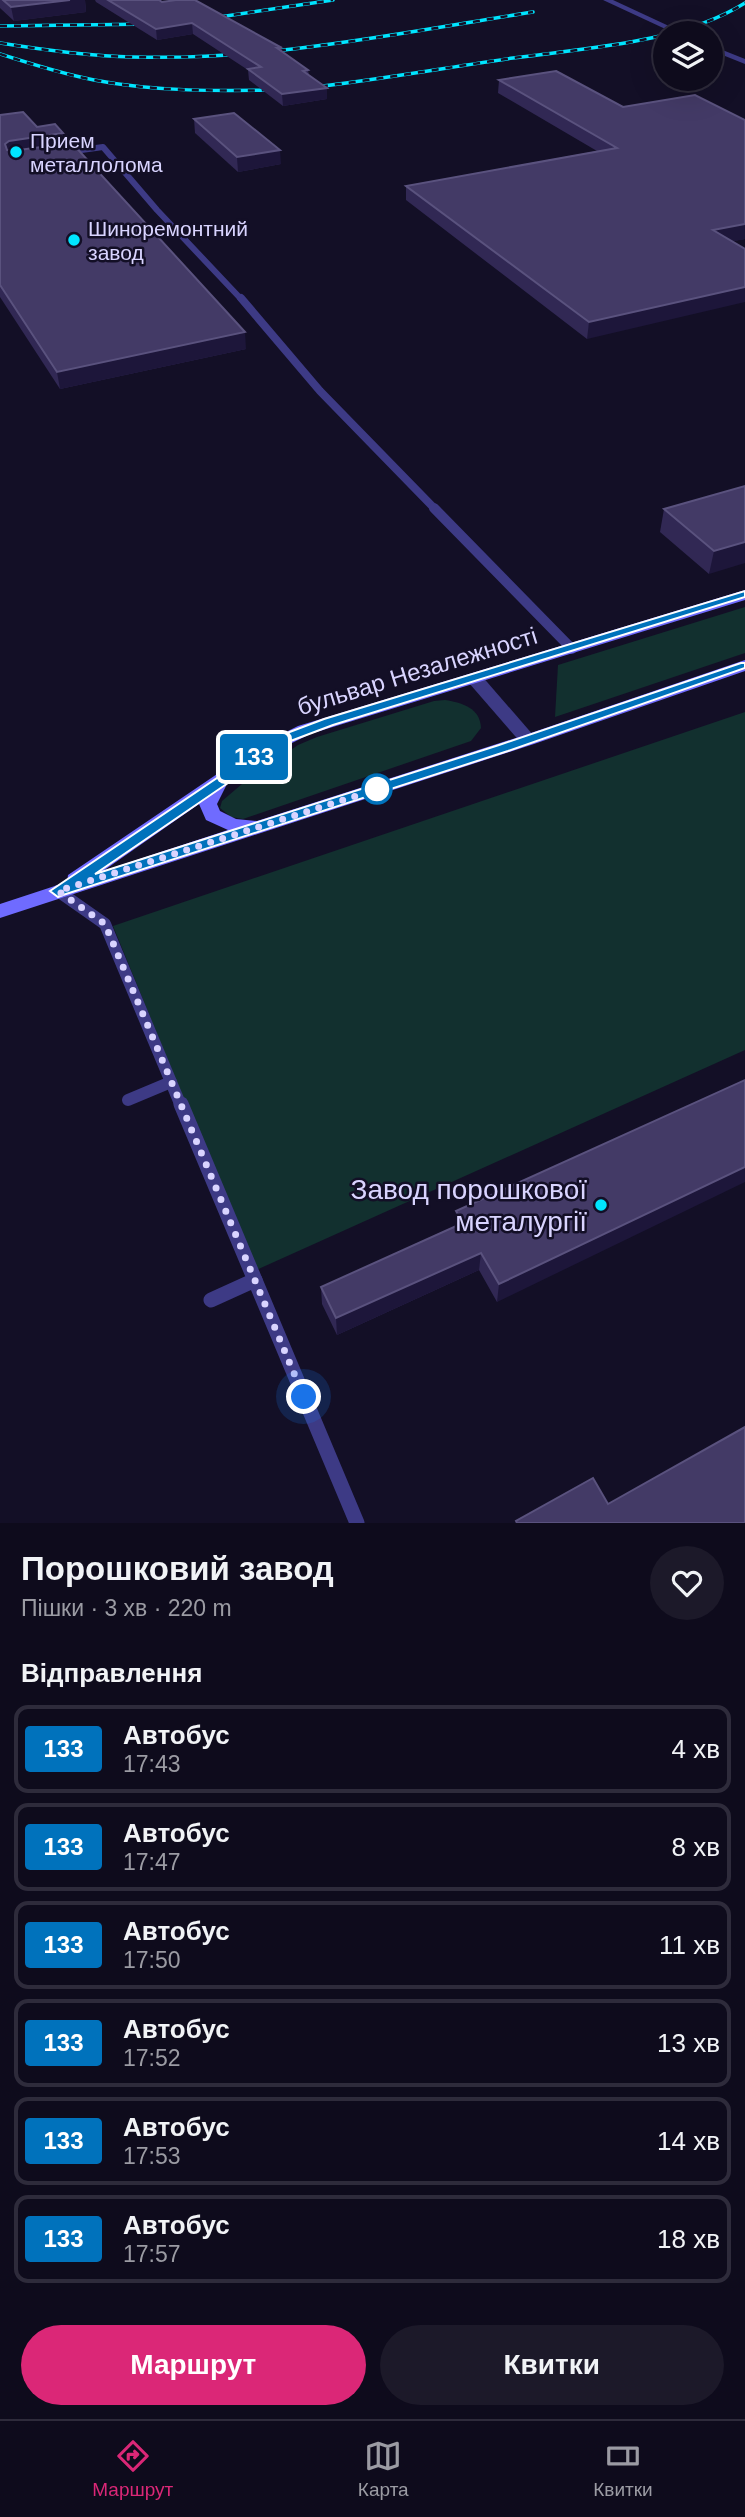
<!DOCTYPE html>
<html lang="uk">
<head>
<meta charset="utf-8">
<style>
  body { margin:0; font-family:Helvetica,sans-serif; background:#1c1929; color:#f1f3f6; height:100vh; display:flex; flex-direction:column; font-size:26px; white-space:nowrap }
  * { box-sizing:border-box; margin:0 }
  p { font-size:23px; color:#9b9ba3 }
  .icon { flex:none; width:38px; height:38px; fill:none; stroke:currentColor; stroke-width:2; stroke-linecap:round; stroke-linejoin:round }
  .map { position:relative; height:1523px; overflow:hidden }
  .panel { display:flex; flex-direction:column; background:#0e0b1c; flex:1 }
  .panel>* { flex:none }
  .badge { padding:0 14px; border-radius:5px; font-size:24px; line-height:46px }
  .buttons { position:absolute; left:653px; top:21px; display:grid; gap:14px }
  .buttons a { display:grid; place-items:center; width:70px; height:70px; border-radius:50%; background:#0e0b1c; box-shadow:0 7px 28px #0002,0 0 0 2px #2e2b3b; font-size:35px }
  .you { position:absolute; width:35px; height:35px; margin:-18px; border:5px solid #fff; border-radius:50%; background:#1a73e8; box-shadow:0 0 0 10px #1a73e833 }
  .map>.badge { position:absolute; translate:-50% -50%; box-shadow:0 0 0 4px #fff }
  h2 { padding:0 21px; font-size:26px; line-height:63px }
  .round { display:grid; place-items:center; flex:none; width:74px; height:74px; border-radius:37px; background:#1c1929 }
  .summary { display:flex; align-items:center; justify-content:space-between; height:119px; padding:0 21px }
  h1 { font-size:33px; font-weight:800; line-height:52px }
  .cta { display:flex; gap:14px; margin-top:auto; padding:14px 21px }
  .cta a { flex:1; height:80px; border-radius:42px; background:#db2777; color:#fff; font-size:28px; font-weight:800; line-height:80px; text-align:center }
  .cta a+a { background:#1c1929; color:#f1f3f6 }
  ul { padding:0; list-style:none }
  li { display:flex; align-items:center; gap:21px; height:88px; margin:0 14px 10px; padding:0 7px; border:4px solid #2e2b3b; border-radius:14px }
  li div { flex:1 }
  li b { display:block; font-size:26px }
  li em { font-style:normal }
  li .badge { min-width:77px; font-weight:700; text-align:center }
  .tabs { display:flex; justify-content:space-around; align-items:center; height:98px; border-top:2px solid #2e2b3b; background:#0e0b1c; font-size:19px; color:#9b9ba3 }
  .tabs a { display:grid; justify-items:center; gap:4px }
  .tabs .on { color:#db2777 }
  .map>svg:first-child { display:block }
  .green { fill:#12302f }
  .lines { fill:none; stroke-linecap:round; stroke-linejoin:round }
  .lane-far4 { stroke:#3d3a85; stroke-width:6 }
  .lane-far3 { stroke:#3d3a85; stroke-width:8 }
  .lane-far2 { stroke:#3d3a85; stroke-width:10 }
  .lane-far1 { stroke:#3d3a85; stroke-width:12 }
  .lane { stroke:#3d3a85; stroke-width:15 }
  .street { fill:#3d3a85; fill-rule:evenodd }
  .secondary { fill:#6f6bff; fill-rule:evenodd }
  .rail-casing { stroke:#00e5ff; stroke-width:3.5 }
  .rail { stroke:#130f26; stroke-width:2.5; stroke-dasharray:7; stroke-linecap:butt }
  .wall { fill:#312854 }
  .shaded-wall { fill:#1d163a }
  .building { fill:#433a66; stroke:#5a527e; stroke-width:2 }
  .line { fill:#0072bc; stroke:#fff; stroke-width:2 }
  .walk { stroke:#d9d4ff; stroke-width:7; stroke-dasharray:0 12.6 }
  .poi-dot { fill:#00e5ff; stroke:#130f26; stroke-width:2.5 }
  .stop-dot { fill:#fff; stroke:#0072bc; stroke-width:3.5 }
  .labels { text-anchor:middle; dominant-baseline:central; stroke-width:5; stroke-linejoin:round; paint-order:stroke }
  .far-poi-label { font-size:21px; fill:#d9d4ff; stroke:#130f26; text-anchor:start }
  .street-label { font-size:24px; fill:#d9d4ff; stroke:#130f26 }
  .near-poi-label { font-size:28px; fill:#d9d4ff; stroke:#130f26; text-anchor:end }
</style>
</head>
<body>
<div class="map">
<svg width="745" height="1523" viewBox="0 0 745 1523">
  <rect width="100%" height="100%" fill="#130f26"/>
  <g class="green">
    <polygon points="745,607 745,653 555,717 558,665"/>
    <path d="M445,700C463,703 480,708 481,728L471,741L243,819L231,817L220,808L222,801L242,784L298,745L317,737L434,701Z"/>
    <polygon points="745,712 745,1050 254,1271 113,926"/>
  </g>
  <g class="lines">
    <polyline class="lane-far4" points="67,152 103,147 157,210 242,300"/>
    <polyline class="lane-far3" points="241,298 320,391 436,510"/>
    <polyline class="lane-far2" points="434,508 572,649"/>
    <g class="lane-far1">
      <polyline points="58,891 105,924 181,1106"/>
      <polyline points="128,1100 171,1082"/>
    </g>
    <g class="lane">
      <polyline points="181,1104 357,1523"/>
      <polyline points="211,1300 255,1280"/>
    </g>
    <g class="street">
      <polygon points="603,0 613,0 684,33 674,33"/>
      <polygon points="710,45 745,59 745,64 710,50"/>
      <polygon points="475,674 481,675 534,736 537,740 534,744 522,744 469,683 467,679"/>
    </g>
    <path class="secondary" d="M745,590V600L310,734L272,753L227,784L217,804L220,811L236,819L257,821L522,736L745,660V671L534,744L0,918V904L67,882L68,875L260,745L298,726ZM199,804L206,820L228,830L103,871Z"/>
    <g class="rail-casing">
      <g id="rail">
        <polyline points="206,19 333,0"/>
        <polyline points="0,26 154,24"/>
        <path d="M0,43C44,50 87,56 132,57C266,61 401,33 533,12"/>
        <path d="M0,54C31,64 62,74 94,80C156,92 220,91 283,90"/>
        <path d="M307,88C376,80 444,68 513,58C587,48 681,43 745,3"/>
      </g>
    </g>
    <use href="#rail" class="rail"/>
  </g>
  <g class="wall">
    <polygon points="0,0 85,0 86,12 14,21 0,8"/>
    <polygon points="95,0 159,0 162,2 282,48 282,52 308,70 309,75 327,88 327,99 283,106 249,80 248,70 193,34 157,40 96,2"/>
    <polygon points="499,80 623,107 745,120 745,239 732,241 587,339 406,200 406,186 597,151 498,93"/>
    <polygon points="0,115 37,127 65,144 246,349 60,389 0,297"/>
    <polygon points="194,119 281,164 238,172 195,133"/>
    <polygon points="745,486 709,574 660,532 664,509"/>
    <polygon points="745,1080 497,1302 479,1270 337,1335 322,1304 321,1287 455,1226 456,1211"/>
  </g>
  <g class="shaded-wall">
    <polygon points="70,0 85,0 86,12 14,21 11,7"/>
    <polygon points="192,23 193,34 157,40 156,29"/>
    <polygon points="327,88 327,99 283,106 282,94"/>
    <polygon points="63,133 65,147 8,159 5,144 9,141"/>
    <polygon points="280,150 281,164 238,172 237,157"/>
    <polygon points="745,224 745,239 711,246 713,230"/>
    <polygon points="745,287 745,302 587,339 589,322"/>
    <polygon points="245,332 246,349 60,389 57,372"/>
    <polygon points="745,542 745,563 709,574 714,551"/>
    <polygon points="745,1167 745,1182 497,1302 499,1284"/>
    <polygon points="481,1253 479,1270 337,1335 336,1318"/>
  </g>
  <g class="building">
    <polygon points="3,0 70,0 11,7"/>
    <polygon points="108,0 159,0 162,2 176,0 195,0 282,48 277,48 308,70 303,71 327,88 282,94 248,69 261,67 192,23 156,29"/>
    <polygon points="556,71 623,107 695,95 745,120 745,224 713,230 745,249 745,287 589,322 406,186 617,148 499,80"/>
    <polygon points="23,112 37,127 55,124 63,133 9,141 5,144 7,150 11,151 72,143 245,332 57,372 0,285 0,115"/>
    <polygon points="234,113 280,150 237,157 194,119"/>
    <polygon points="745,486 745,542 714,551 664,509"/>
    <polygon points="745,1080 745,1167 499,1284 481,1253 336,1318 321,1287 463,1223 456,1211"/>
    <polygon points="745,1427 745,1523 517,1523 516,1521 593,1478 608,1504"/>
  </g>
  <polygon class="line" points="745,591 745,597 333,725 288,742 95,874 499,745 741,663 745,663 745,668 508,751 63,895 58,897 50,891 279,736 324,719"/>
  <g class="lines">
    <polyline class="walk" points="304,1397 105,924 58,891 381,788 377,789"/>
  </g>
  <g class="poi-dot">
    <circle cx="16" cy="152" r="7"/>
    <circle cx="74" cy="240" r="7"/>
    <circle cx="601" cy="1205" r="7"/>
  </g>
  <circle class="stop-dot" cx="377" cy="789" r="14"/>
  <g class="labels">
    <g class="far-poi-label">
      <text x="30" y="140">Прием<tspan x="30" dy="24">металлолома</tspan></text>
      <text x="88" y="228">Шиноремонтний<tspan x="88" dy="24">завод</tspan></text>
    </g>
    <g class="street-label">
      <text transform="translate(417 671) rotate(-17)">бульвар Незалежності</text>
    </g>
    <g class="near-poi-label">
      <text x="587" y="1189">Завод порошкової<tspan x="587" dy="32">металургії</tspan></text>
    </g>
  </g>
</svg>
<div class="buttons">
<a><svg class="icon" aria-label="layers" viewBox="0 0 24 24"><path d="M12 4l9 5-9 5-9-5zM3 14l9 5 9-5"/></svg></a>
</div>
<div class="you" style="left:304px;top:1397px"></div>
<b class="badge" style="left:254px;top:757px;background:#0072bc;color:#fff">133</b>
</div>
<section class="panel">
<div class="summary"><div><h1>Порошковий завод</h1><p>Пішки · 3 хв · 220 m</p></div><a class="round"><svg class="icon" aria-label="heart" viewBox="0 0 24 24"><path d="M12 20l-8-8c-3-5 5-10 8-4 3-6 11-1 8 4z"/></svg></a></div>
<h2>Відправлення</h2>
<ul>
<li><span class="badge" style="background:#0072bc;color:#fff">133</span><div><b>Автобус</b><p>17:43</p></div><em>4 хв</em></li>
<li><span class="badge" style="background:#0072bc;color:#fff">133</span><div><b>Автобус</b><p>17:47</p></div><em>8 хв</em></li>
<li><span class="badge" style="background:#0072bc;color:#fff">133</span><div><b>Автобус</b><p>17:50</p></div><em>11 хв</em></li>
<li><span class="badge" style="background:#0072bc;color:#fff">133</span><div><b>Автобус</b><p>17:52</p></div><em>13 хв</em></li>
<li><span class="badge" style="background:#0072bc;color:#fff">133</span><div><b>Автобус</b><p>17:53</p></div><em>14 хв</em></li>
<li><span class="badge" style="background:#0072bc;color:#fff">133</span><div><b>Автобус</b><p>17:57</p></div><em>18 хв</em></li>
</ul>
<div class="cta"><a>Маршрут</a><a>Квитки</a></div>
</section>
<nav class="tabs">
<a class="on"><svg class="icon" aria-label="directions" viewBox="0 0 24 24"><path d="M12 3l9 9-9 9-9-9zM9 14v-3h6M13 9l2 2-2 2"/></svg>Маршрут</a>
<a><svg class="icon" aria-label="map" viewBox="0 0 24 24"><path d="M3 6l6-2 6 2 6-2v14l-6 2-6-2-6 2zM9 4v14M15 6v14"/></svg>Карта</a>
<a><svg class="icon" aria-label="tickets" viewBox="0 0 24 24"><path d="M3 7h18v10H3zM15 7v10"/></svg>Квитки</a>
</nav>
</body>
</html>
